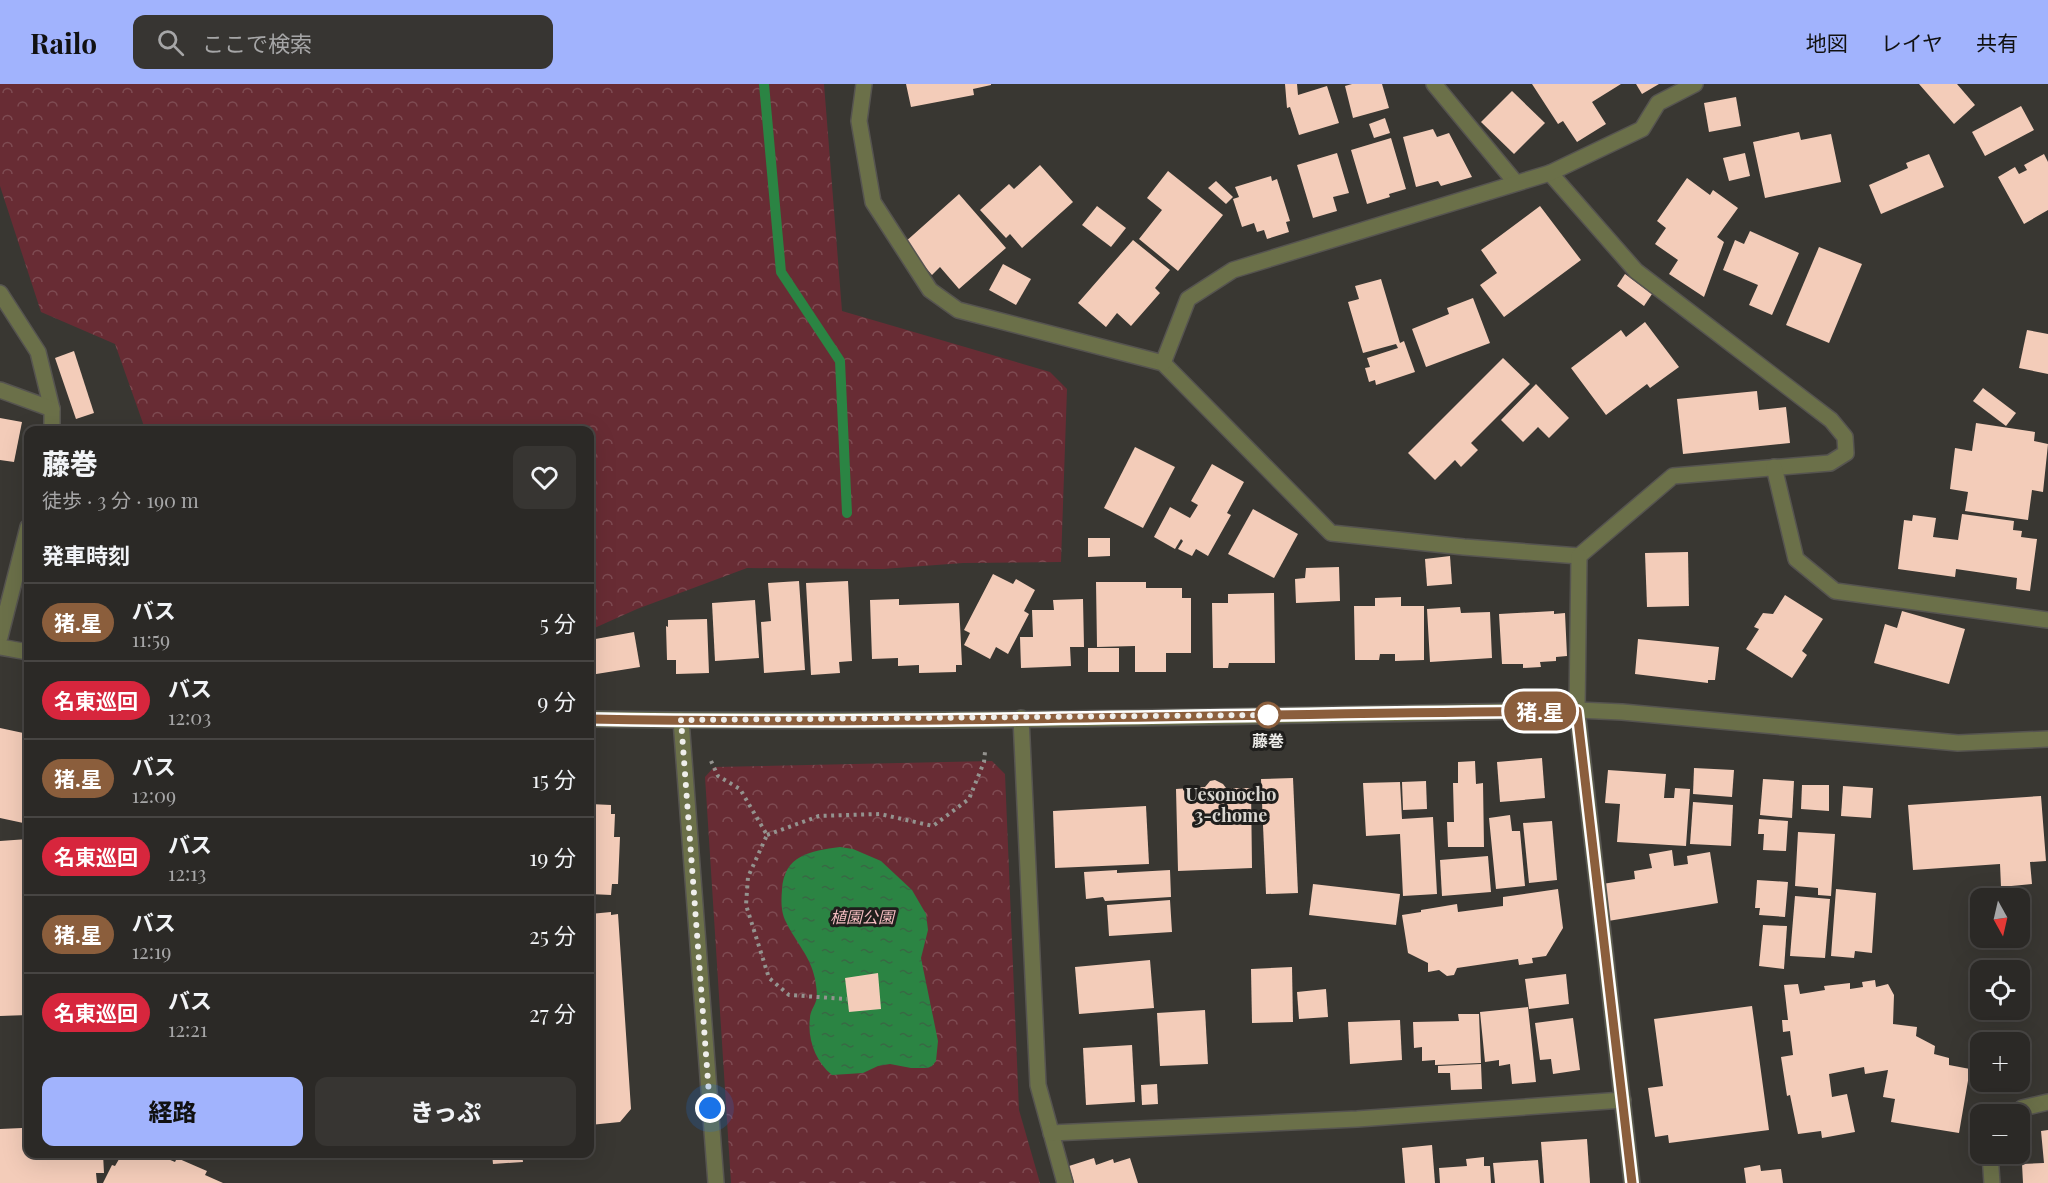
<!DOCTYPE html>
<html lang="ja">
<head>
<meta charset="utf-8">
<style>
  body { margin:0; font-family:"Playfair Display","Noto Sans JP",serif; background:#373532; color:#f1f3f6; height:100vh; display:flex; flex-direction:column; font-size:22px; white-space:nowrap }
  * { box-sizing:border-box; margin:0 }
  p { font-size:20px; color:#a6a6a7 }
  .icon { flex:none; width:33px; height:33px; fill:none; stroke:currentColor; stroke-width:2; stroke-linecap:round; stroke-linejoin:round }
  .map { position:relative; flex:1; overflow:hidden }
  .sheet { position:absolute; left:24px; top:342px; width:570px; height:732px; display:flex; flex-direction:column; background:#2b2926; border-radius:12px; box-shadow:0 6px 24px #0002,0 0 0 2px #474543 }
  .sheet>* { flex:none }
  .badge { padding:0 12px; border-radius:20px; font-size:21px; line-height:39px }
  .needle { width:39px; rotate:172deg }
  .tools { position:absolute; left:1970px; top:804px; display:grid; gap:12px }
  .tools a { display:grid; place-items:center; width:60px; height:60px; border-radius:12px; background:#2b2926; box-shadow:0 6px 24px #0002,0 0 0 2px #474543; font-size:30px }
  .you { position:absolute; width:30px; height:30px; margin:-15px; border:4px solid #fff; border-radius:50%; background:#1a73e8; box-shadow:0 0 0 9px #1a73e833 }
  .map>.badge { position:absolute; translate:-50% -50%; box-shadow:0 0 0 3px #fff }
  h2 { padding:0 18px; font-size:22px; line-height:54px }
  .round { display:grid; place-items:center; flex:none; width:63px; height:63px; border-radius:12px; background:#373532 }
  .summary { display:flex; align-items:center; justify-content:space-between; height:102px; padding:0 18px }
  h1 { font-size:28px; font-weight:800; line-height:45px }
  .action { display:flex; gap:12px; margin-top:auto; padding:12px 18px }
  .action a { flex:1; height:69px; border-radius:12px; background:#a1b3fd; color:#111; font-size:24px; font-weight:800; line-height:69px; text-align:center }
  .action a+a { background:#373532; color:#f1f3f6 }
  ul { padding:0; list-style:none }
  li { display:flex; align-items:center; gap:18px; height:78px; padding:0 18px; border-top:2px solid #474543 }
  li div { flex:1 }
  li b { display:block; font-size:22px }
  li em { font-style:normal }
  li .badge { min-width:66px; font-weight:700; text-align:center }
  header { display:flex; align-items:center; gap:36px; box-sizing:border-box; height:84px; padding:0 30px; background:#a1b3fd; color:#111 }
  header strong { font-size:28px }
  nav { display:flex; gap:33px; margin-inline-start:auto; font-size:21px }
  .search { width:420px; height:54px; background:#373532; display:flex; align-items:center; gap:15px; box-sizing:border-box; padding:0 21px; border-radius:12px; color:#a6a6a7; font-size:22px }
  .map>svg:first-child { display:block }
  .forest { fill:url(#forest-crowns) }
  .water { fill:url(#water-ripples) }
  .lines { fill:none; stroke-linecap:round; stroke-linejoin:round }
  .stream { stroke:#2b8443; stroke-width:10 }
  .building { fill:#f3ccb9 }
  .minor-casing { stroke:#565450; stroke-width:18 }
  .path { stroke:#94938f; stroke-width:4; stroke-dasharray:3 4.5; stroke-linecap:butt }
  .minor { stroke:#6b7049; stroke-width:15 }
  .line-casing { stroke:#fff; stroke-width:14 }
  .line { stroke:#8b5e3c; stroke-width:9 }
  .walk { stroke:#efeeeb; stroke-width:6; stroke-dasharray:0 10.8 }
  .stop-dot { fill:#fff; stroke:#8b5e3c; stroke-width:3 }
  .labels { text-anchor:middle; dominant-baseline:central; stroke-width:6; stroke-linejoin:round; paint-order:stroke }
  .stop-label { font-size:16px; font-weight:bold; fill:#efeeeb; stroke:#1f1e1c }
  .park-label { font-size:16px; font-style:italic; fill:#f4bcc0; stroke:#1f1e1c }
  .neighbourhood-label { font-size:18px; font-weight:bold; fill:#d9d6d0; stroke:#1f1e1c }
</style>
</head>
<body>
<header>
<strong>Railo</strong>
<div class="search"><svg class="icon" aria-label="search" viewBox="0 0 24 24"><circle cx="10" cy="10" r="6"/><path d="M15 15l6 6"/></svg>ここで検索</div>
<nav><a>地図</a><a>レイヤ</a><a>共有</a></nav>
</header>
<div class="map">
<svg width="2048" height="1099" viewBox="0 0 2048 1099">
  <defs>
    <pattern id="forest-crowns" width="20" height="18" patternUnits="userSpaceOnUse" patternTransform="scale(1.5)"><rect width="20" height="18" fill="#682c34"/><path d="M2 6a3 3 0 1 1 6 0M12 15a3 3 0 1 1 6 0" fill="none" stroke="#7e4b52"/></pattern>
    <pattern id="water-ripples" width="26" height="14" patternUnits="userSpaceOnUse" patternTransform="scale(1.5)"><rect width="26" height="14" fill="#2b8443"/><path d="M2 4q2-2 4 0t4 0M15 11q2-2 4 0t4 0" fill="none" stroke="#386944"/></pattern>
  </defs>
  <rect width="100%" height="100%" fill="#393732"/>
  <g class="forest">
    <polygon points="0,0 824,0 842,227 1050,288 1067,305 1061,478 963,479 883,485 747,484 637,525 590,546 590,346 153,346 145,345 115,260 41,228 0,102"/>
    <polygon points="992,677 1005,690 1019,1026 1040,1099 731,1099 705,693 714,683"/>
  </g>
  <path class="water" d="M840,763L853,765L881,777L912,806L926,830L928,846L921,874L938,957L936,977L932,982L928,984H911L890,980L878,982L863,989L832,991C816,978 807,955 810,934C810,928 814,923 816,917C818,912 816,901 815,895C811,873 795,857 786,838C781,829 781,817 782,806C784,771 810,767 840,763Z"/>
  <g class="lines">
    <polyline class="stream" points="764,0 781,188 840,277 847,429"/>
  </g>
  <g class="building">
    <polygon points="906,0 991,0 991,1 973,5 974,11 911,23"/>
    <polygon points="1285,0 1297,0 1298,11 1327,2 1339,39 1299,51 1290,23 1287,24"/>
    <polygon points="1352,0 1382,0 1389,24 1353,34 1345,2"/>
    <polygon points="1532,0 1621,0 1592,18 1606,40 1577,58 1563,37 1558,40"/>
    <polygon points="1636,0 1659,0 1642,10"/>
    <polygon points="1919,0 1957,0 1975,21 1954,40"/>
    <polygon points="1512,7 1545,39 1514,70 1481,38"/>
    <polygon points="1736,13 1741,42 1709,48 1704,19"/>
    <polygon points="2021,22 2034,46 1985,72 1972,48"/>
    <polygon points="1385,34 1390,49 1374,54 1369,40"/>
    <polygon points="1433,45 1437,53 1449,49 1472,93 1441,102 1438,97 1416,103 1403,53"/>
    <polygon points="1799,48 1801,56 1831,50 1841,98 1765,114 1753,58"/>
    <polygon points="1391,54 1406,105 1389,110 1390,113 1367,120 1351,66"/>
    <polygon points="1337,69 1349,109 1333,113 1337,127 1313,134 1297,81"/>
    <polygon points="1745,69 1750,92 1729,97 1723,74"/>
    <polygon points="1929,70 1944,103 1881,130 1869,101 1908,84 1906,79"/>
    <polygon points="2044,70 2048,78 2048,126 2024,140 1998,93 2015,83 2019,90 2027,86 2024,81"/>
    <polygon points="1040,81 1073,118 1022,164 1010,150 1006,154 980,126 1009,100 1014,105"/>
    <polygon points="1168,87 1223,131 1178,187 1139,155 1162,126 1147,114"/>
    <polygon points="1271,92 1272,97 1277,95 1290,137 1286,138 1289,148 1267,155 1264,146 1257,148 1254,139 1242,143 1233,115 1239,113 1235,103"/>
    <polygon points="1687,94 1710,111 1713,106 1738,124 1717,153 1724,158 1704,213 1669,190 1678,176 1655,160 1666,144 1657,137"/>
    <polygon points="1216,97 1233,113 1226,120 1208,104"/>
    <polygon points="959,110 1006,164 959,205 940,183 932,191 904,159"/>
    <polygon points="1097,122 1126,144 1111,163 1082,141"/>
    <polygon points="1540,122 1581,176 1504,233 1480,201 1497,189 1481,166"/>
    <polygon points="1750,147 1799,169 1772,231 1749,221 1758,201 1723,186 1735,156 1744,160"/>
    <polygon points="1133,156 1170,186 1155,204 1160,209 1131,242 1117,229 1106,243 1078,219"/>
    <polygon points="1819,163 1862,180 1829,259 1786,241"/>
    <polygon points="1003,180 1031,195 1016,221 989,206"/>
    <polygon points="1625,190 1652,210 1644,222 1617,202"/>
    <polygon points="1381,195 1400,259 1404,257 1415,288 1376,301 1375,296 1369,298 1365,284 1370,283 1367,274 1398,264 1396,260 1363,269 1348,218 1359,215 1355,202"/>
    <polygon points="1473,214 1490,259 1426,283 1412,245 1449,230 1447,224"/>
    <polygon points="1645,238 1679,283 1650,304 1647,300 1606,331 1571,284 1621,246 1626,253"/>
    <polygon points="2027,246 2048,250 2048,290 2019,284"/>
    <polygon points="74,267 94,329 76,335 55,274"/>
    <polygon points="1503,274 1530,300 1471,359 1478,366 1461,383 1455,376 1435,396 1408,369"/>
    <polygon points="1536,300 1569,334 1549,354 1538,343 1523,358 1501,336"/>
    <polygon points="1983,304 2016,329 2006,342 1973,317"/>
    <polygon points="1757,307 1759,326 1786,323 1790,359 1683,370 1677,315"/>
    <polygon points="0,334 22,338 14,378 0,376"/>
    <polygon points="1976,339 2035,348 2034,357 2048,360 2043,408 2032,406 2028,436 1965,427 1968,408 1950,405 1955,364 1972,367"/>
    <polygon points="1135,363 1175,383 1143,444 1104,424"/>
    <polygon points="1212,380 1244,398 1227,429 1231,431 1208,472 1196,465 1192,472 1178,465 1183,457 1181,455 1175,465 1154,453 1170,423 1190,434 1198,421 1191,417"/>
    <polygon points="1253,425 1298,450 1274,494 1228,470"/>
    <polygon points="1962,430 2014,437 2013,446 2022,447 2021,453 2037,455 2030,507 2016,505 2017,494 1956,485 1955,493 1898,485 1904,436 1912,437 1913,431 1936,434 1933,453 1958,456"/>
    <polygon points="1088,454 1110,454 1110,472 1088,473"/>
    <polygon points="1688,468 1689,522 1647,523 1645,469"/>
    <polygon points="1450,472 1452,500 1427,502 1425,475"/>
    <polygon points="1339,483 1340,517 1296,519 1295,495 1305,494 1306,484"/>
    <polygon points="993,490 1013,500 1016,495 1035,506 1024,527 1029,530 1008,570 996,563 990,575 964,561 970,549 964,546"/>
    <polygon points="799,497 805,586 764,589 761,538 771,537 768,499"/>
    <polygon points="848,497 852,577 839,578 840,589 811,591 806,499"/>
    <polygon points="1096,498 1146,498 1146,504 1182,504 1182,514 1191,514 1191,569 1166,569 1166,588 1135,588 1135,562 1097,563"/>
    <polygon points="1274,509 1275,579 1229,579 1228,584 1213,584 1212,519 1228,519 1228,510"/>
    <polygon points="1785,511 1823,535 1802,567 1807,571 1792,594 1746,565 1759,545 1754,543 1763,529 1773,530"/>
    <polygon points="1401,513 1401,522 1424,522 1424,576 1395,577 1395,570 1380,570 1379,576 1355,576 1354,522 1375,522 1375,514"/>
    <polygon points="899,515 899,521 959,519 962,581 956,581 956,588 919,589 919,581 898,582 898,574 872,575 870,516"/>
    <polygon points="1083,515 1084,563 1070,563 1071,582 1021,584 1020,553 1033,553 1032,526 1054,526 1053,516"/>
    <polygon points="755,516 759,574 715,577 712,519"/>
    <polygon points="1460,523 1461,529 1490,528 1492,574 1430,578 1427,525"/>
    <polygon points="1554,527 1554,530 1565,529 1567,572 1556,573 1556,577 1540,578 1541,583 1523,584 1523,580 1502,580 1499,530"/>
    <polygon points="1902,527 1965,545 1949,600 1874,579 1885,540 1897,544"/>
    <polygon points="707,535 709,589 676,590 676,576 667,576 666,542 668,543 668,536"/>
    <polygon points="634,548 640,583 590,591 590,556"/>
    <polygon points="1638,555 1719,563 1715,596 1708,596 1708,599 1635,590"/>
    <rect x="1088" y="564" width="31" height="24"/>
    <polygon points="0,644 28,650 28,740 0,734"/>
    <polygon points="1542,674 1545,714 1500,718 1497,678"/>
    <polygon points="1475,677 1476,700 1483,699 1484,763 1448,763 1447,738 1454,738 1453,699 1458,699 1458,678"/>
    <polygon points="1694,684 1734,686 1732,713 1693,710"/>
    <polygon points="1608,686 1666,690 1664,714 1674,714 1675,704 1690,705 1686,762 1617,758 1620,720 1605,719"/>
    <polygon points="1293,694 1298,809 1266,810 1261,695"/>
    <polygon points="1763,695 1794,697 1792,734 1760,731"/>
    <polygon points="1215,696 1223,700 1226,704 1251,704 1252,784 1178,787 1176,705 1205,703 1210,697"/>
    <polygon points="1426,697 1427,725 1403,726 1402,698"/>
    <polygon points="1400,698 1402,735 1433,733 1437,810 1403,812 1400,750 1366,752 1363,699"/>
    <polygon points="1802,701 1829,701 1829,727 1801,725"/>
    <polygon points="1843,702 1873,704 1871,734 1841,732"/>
    <polygon points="2041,712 2046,777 2030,778 2032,800 2001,803 2000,780 1913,786 1908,721"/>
    <polygon points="1693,718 1733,721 1731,762 1690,760"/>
    <polygon points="590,720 611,721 611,730 615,730 614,753 620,753 618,800 612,800 611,811 590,810"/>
    <polygon points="1146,722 1149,780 1055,784 1053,727"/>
    <polygon points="1510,731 1512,747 1520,747 1525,802 1496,805 1489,734"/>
    <polygon points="1759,735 1788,737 1786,767 1763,766 1764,750 1758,750"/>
    <polygon points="1552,737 1557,796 1529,799 1523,739"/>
    <polygon points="1798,748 1835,750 1831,812 1818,811 1818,804 1795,802"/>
    <polygon points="28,755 28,931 0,932 0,757"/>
    <polygon points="1672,766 1674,782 1688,780 1687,772 1710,768 1718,819 1608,837 1602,800 1635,795 1634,787 1652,784 1649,770"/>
    <polygon points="1488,772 1491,808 1442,812 1440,776"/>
    <polygon points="1117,786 1117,789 1170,786 1171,813 1105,817 1103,813 1086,815 1084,788"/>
    <polygon points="1757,796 1788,798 1785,833 1759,831 1760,824 1755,824"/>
    <polygon points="1313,800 1400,810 1396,841 1309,831"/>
    <polygon points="1558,805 1563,844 1546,872 1532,874 1533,879 1519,881 1518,875 1457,884 1454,891 1447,892 1439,886 1428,888 1428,879 1408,869 1402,831 1421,828 1421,826 1457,820 1458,828 1503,822 1503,813"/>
    <polygon points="1836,805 1876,809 1872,869 1855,867 1854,874 1831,872"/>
    <polygon points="1795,812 1830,815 1825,874 1790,872"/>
    <polygon points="1170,816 1172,848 1109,852 1107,821"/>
    <polygon points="611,828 611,831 618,830 631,1025 620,1038 590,1041 590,830"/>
    <polygon points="1763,841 1787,842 1784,885 1759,882"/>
    <polygon points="1150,876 1154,924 1079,930 1075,883"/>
    <polygon points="1292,883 1293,938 1252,939 1251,885"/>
    <polygon points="878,889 881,925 849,928 845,894"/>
    <polygon points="1566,890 1569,920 1529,925 1525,895"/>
    <polygon points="1875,896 1876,903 1888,900 1894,911 1893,940 1917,943 1916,952 1935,962 1934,970 1949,974 1949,981 1970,985 1959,1049 1891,1038 1895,1015 1883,1013 1888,986 1865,990 1864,983 1829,990 1832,1013 1847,1010 1855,1048 1822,1054 1821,1047 1798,1050 1790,1011 1787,1012 1781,973 1793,971 1790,947 1783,948 1782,936 1788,936 1784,901 1798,900 1800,910 1825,906 1824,902 1850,899 1850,905 1863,903 1862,898"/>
    <polygon points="1326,905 1328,933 1299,935 1297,908"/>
    <polygon points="1752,922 1769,1046 1669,1059 1668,1051 1655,1053 1648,1004 1663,1002 1654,935"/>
    <polygon points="1528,923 1536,998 1512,1000 1510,980 1499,982 1499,976 1485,978 1480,928"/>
    <polygon points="1205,926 1208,980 1160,982 1157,929"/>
    <polygon points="1458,930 1479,930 1481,979 1435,981 1435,976 1422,977 1422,963 1414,964 1413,938 1459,937"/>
    <polygon points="1573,934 1580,986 1553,990 1551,975 1540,976 1535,939"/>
    <polygon points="1400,936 1402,976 1350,980 1348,938"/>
    <polygon points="1132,961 1135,1018 1086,1021 1083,964"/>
    <polygon points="1481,980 1482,1005 1451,1006 1450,989 1438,989 1438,982"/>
    <polygon points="1157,1000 1158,1020 1142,1021 1141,1001"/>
    <polygon points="22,1040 28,1040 28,1070 103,1070 104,1089 96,1089 97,1099 0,1099 0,1045 22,1044"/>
    <polygon points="2048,1046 2048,1099 2023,1099 2022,1080 2044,1079 2041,1047"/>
    <polygon points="1587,1055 1590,1099 1544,1099 1541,1058"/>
    <polygon points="1432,1061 1435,1099 1405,1099 1402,1064"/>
    <polygon points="122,1070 156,1070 175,1078 177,1074 207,1087 205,1091 223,1099 103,1099 112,1081 115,1082"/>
    <polygon points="492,1070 522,1070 523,1078 493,1080"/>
    <polygon points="1484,1073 1484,1082 1490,1082 1491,1099 1440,1099 1439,1084 1467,1082 1466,1075"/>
    <polygon points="1094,1074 1096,1081 1113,1075 1114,1079 1130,1074 1138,1099 1074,1099 1069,1082"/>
    <polygon points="1538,1076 1540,1099 1495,1099 1493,1079"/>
    <polygon points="1760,1081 1761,1087 1781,1085 1783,1099 1746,1099 1744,1084"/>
  </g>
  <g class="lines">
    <g class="minor-casing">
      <g id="minor">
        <polyline points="864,0 859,37 873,118 930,206 958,226 1163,279 1331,449 1464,463 1579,472 1673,392 1830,379 1846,369 1845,353 1831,336 1636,187 1550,89"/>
        <polyline points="1434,0 1516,99"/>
        <polyline points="0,209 38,268 52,325"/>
        <polyline points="1163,279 1188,215 1233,186 1550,89 1642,45 1658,19 1695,0"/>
        <polyline points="0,306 52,325 52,346"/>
        <polyline points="1774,383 1796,475 1835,507 2048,536"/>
        <polyline points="1579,472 1577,626 1632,1099"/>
        <polyline points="0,553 28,443"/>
        <polyline points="0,563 28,568"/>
        <polyline points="1021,634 1038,1001 1065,1099"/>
        <path d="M590,635C918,640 1248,632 1577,626L1622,628L1958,659L2048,655"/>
        <polyline points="681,636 716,1099"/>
        <polyline points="2016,1030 2022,1024 2048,1018"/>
        <polyline points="1051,1049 1357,1035 1623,1016"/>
        <polyline points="1990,1070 1992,1099"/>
      </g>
    </g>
    <g class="path">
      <polyline points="711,677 718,692 740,705 767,751 748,793 746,821 769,894 789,911 847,915"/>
      <polyline points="767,751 819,732 880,730 933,742 969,715 984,678 985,668"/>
    </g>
    <use href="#minor" class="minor"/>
  </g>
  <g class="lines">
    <g class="line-casing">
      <path id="line" d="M590,635C919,641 1248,629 1577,627L1632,1099"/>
    </g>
    <use href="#line" class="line"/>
    <polyline class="walk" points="710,1024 681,636 1268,631"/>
  </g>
  <circle class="stop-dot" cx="1268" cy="631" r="12"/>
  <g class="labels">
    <g class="stop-label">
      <text x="1268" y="656">藤巻</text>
    </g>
    <g class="park-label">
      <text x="862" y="832">植園公園</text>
    </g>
    <g class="neighbourhood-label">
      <text x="1231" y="710">Uesonocho<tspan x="1231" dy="21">3-chome</tspan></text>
    </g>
  </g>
</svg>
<div class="tools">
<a><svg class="needle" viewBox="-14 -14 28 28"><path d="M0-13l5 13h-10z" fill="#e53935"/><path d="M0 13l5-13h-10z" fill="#a6a6a7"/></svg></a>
<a><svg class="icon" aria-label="locate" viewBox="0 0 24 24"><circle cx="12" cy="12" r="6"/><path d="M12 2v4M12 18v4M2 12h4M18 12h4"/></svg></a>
<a>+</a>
<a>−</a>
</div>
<div class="you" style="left:710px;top:1024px"></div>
<b class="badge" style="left:1540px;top:627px;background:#8b5e3c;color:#fff">猪.星</b>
<section class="sheet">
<div class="summary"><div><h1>藤巻</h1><p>徒歩 · 3 分 · 190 m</p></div><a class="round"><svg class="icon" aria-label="heart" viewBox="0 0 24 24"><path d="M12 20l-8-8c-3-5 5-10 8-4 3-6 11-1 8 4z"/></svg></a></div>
<h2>発車時刻</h2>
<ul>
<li><span class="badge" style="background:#8b5e3c;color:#fff">猪.星</span><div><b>バス</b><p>11:59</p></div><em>5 分</em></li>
<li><span class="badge" style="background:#d7263d;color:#fff">名東巡回</span><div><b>バス</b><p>12:03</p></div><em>9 分</em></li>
<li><span class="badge" style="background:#8b5e3c;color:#fff">猪.星</span><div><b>バス</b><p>12:09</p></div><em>15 分</em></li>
<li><span class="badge" style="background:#d7263d;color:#fff">名東巡回</span><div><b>バス</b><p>12:13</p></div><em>19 分</em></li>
<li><span class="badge" style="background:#8b5e3c;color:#fff">猪.星</span><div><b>バス</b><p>12:19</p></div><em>25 分</em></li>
<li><span class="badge" style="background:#d7263d;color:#fff">名東巡回</span><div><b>バス</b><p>12:21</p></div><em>27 分</em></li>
</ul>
<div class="action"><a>経路</a><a>きっぷ</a></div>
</section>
</div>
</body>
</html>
